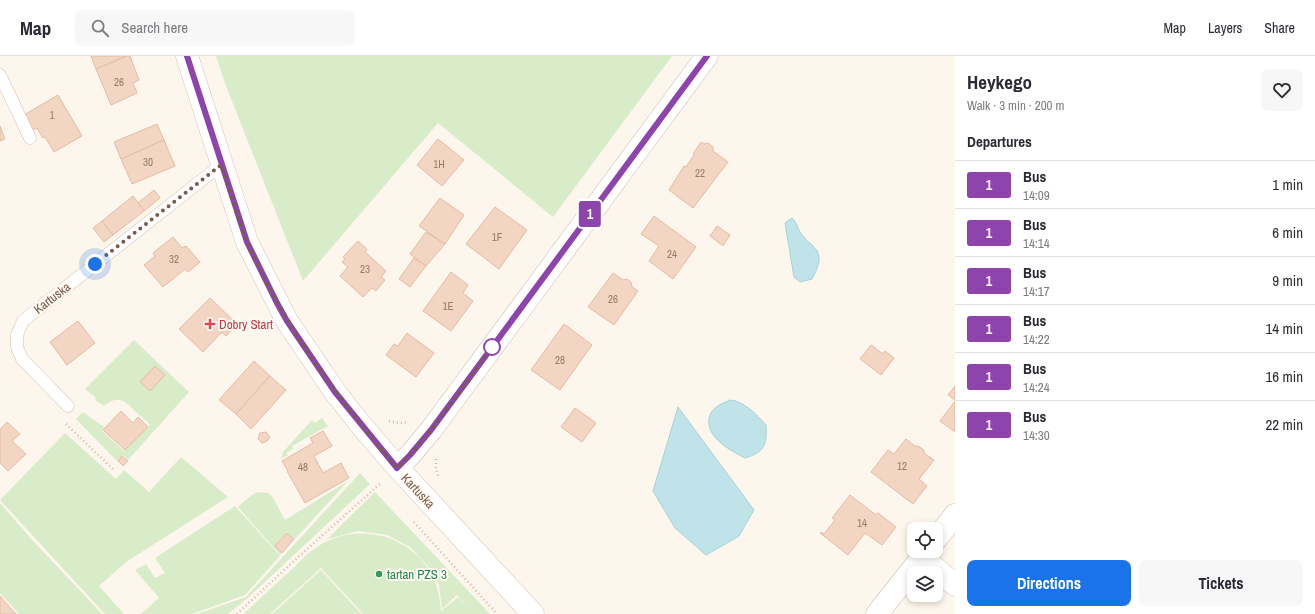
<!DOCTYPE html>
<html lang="en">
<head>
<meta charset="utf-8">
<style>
  body { margin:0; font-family:"Archivo Narrow",sans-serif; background:#f7f7f7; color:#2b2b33; height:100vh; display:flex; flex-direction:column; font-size:15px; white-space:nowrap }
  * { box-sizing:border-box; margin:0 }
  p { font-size:13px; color:#7c7c81 }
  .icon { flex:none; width:22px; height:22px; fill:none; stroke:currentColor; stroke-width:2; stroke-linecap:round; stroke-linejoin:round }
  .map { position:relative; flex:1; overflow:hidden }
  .side { display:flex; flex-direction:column; background:#fff; width:360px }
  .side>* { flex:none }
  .badge { padding:0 8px; border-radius:3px; font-size:14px; line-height:26px }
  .buttons { position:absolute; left:907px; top:466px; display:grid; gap:8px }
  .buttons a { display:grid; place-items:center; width:36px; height:36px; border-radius:8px; background:#fff; box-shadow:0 2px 6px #0003; font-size:20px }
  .you { position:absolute; width:20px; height:20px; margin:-10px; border:3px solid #fff; border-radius:50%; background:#1a73e8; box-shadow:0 0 0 6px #1a73e833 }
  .map>.badge { position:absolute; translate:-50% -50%; box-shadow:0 0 0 2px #fff }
  h2 { padding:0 12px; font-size:15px; line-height:36px }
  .round { display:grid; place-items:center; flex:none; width:42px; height:42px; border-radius:8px; background:#f7f7f7 }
  .head { display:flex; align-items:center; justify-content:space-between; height:68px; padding:0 12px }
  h1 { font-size:19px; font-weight:700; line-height:30px }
  .action { display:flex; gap:8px; margin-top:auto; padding:8px 12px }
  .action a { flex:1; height:46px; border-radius:8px; background:#1a73e8; color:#fff; font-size:16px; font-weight:700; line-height:46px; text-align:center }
  .action a+a { background:#f7f7f7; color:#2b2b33 }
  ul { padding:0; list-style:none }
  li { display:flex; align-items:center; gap:12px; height:48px; padding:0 12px; border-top:1px solid #e1e1e2 }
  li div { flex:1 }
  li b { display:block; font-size:15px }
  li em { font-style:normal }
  li .badge { min-width:44px; font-weight:700; text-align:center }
  header { display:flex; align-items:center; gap:24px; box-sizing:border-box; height:56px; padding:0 20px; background:#fff; border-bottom:1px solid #e1e1e2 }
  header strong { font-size:19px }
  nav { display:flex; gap:22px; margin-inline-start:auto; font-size:14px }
  .search { width:280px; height:36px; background:#f7f7f7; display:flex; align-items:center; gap:10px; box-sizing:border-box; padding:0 14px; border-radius:8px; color:#7c7c81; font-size:15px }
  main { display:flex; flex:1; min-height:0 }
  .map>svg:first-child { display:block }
  .green { fill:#d8ecc9 }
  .water { fill:#bfe3e8; stroke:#a5d3da }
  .building { fill:#f3d5c3; stroke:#e6bba3 }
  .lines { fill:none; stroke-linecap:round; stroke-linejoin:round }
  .service-casing { stroke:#d1beb0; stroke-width:13 }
  .minor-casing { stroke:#d1beb0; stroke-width:23 }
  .tertiary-casing { stroke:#d1beb0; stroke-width:23 }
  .secondary-casing { stroke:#d6c0b0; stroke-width:23 }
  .path { stroke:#d9b8a5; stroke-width:2.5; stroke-dasharray:1 3; stroke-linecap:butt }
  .service { stroke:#fff; stroke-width:12 }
  .minor { stroke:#fff; stroke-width:22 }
  .tertiary { stroke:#fff; stroke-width:22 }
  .secondary { stroke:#fff; stroke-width:22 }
  .line-casing { stroke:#fff; stroke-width:9 }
  .line { stroke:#8e44ad; stroke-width:6 }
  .walk { stroke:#7a5c4d; stroke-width:4; stroke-dasharray:0 7.2 }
  .health-dot { fill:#e0444e; stroke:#fffaf3; stroke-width:1.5 }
  .stop-dot { fill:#fff; stroke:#8e44ad; stroke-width:2 }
  .leisure-dot { fill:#2e9e5b; stroke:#fffaf3; stroke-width:1.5 }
  .labels { text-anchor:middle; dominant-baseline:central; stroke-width:4; stroke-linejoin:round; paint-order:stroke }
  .number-label { font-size:11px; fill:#987a6a }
  .street-label { font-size:13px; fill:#7a5c4d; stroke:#fffaf3 }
  .health-label { font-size:13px; fill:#be3a42; stroke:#fffaf3; text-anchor:start }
  .leisure-label { font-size:13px; fill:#27864d; stroke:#fffaf3; text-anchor:start }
</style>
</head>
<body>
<header>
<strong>Map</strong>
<div class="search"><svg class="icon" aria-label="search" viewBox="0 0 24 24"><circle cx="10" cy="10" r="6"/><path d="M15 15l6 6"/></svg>Search here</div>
<nav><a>Map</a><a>Layers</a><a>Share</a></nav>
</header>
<main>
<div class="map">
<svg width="955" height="558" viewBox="0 0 955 558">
  <rect width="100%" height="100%" fill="#fdf6ec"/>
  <g class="green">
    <polygon points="216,0 672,0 553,161 438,67 303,225 226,30"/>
    <path d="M134,284L189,336L128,404L123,399L117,405L76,363L83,356L104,371L102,375L124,395L150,369C146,364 141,360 136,356C125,345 119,338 104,350L95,344L96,342L85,333Z"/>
    <polygon points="322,362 328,370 292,390 293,393 286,397 288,399 281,403 283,396 312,364 315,367"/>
    <polygon points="65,377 116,423 124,414 149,436 181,401 228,441 126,506 99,530 124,558 105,558 0,444"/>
    <polygon points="360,417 370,428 249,541 228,558 197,558 246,541"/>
    <polygon points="348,425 295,483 287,476 275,490 282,497 280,499 238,451 249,441 257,436 268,437 272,440 285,464"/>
    <path d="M375,436L490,558H363L321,512L270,558H243C259,544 274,529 290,515C299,507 307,497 317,491C357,464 413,479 434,522C438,533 440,544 441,555L458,541L472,556L457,539L442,553L439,529L427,509L410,491L387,479L358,475L327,483Z"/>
    <polygon points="0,447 33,485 102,558 19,558 0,537"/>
    <polygon points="235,450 280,500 245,539 192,558 141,558 159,542 135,514 146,508 155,522 165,517 155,502"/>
    <polygon points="321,514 361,558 272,558"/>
  </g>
  <g class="water">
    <path d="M792,162C797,166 798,175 803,180C806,185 811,187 814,191C824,201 817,213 812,223L800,226L794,221L785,167Z"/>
    <path d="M730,344C744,345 757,359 766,369C767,389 765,396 745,402C730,394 706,382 709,362C710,357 714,352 718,350C722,347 726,346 730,344Z"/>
    <polygon points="678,351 754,454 739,480 706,499 675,472 653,435"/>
  </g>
  <g class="building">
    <polygon points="91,0 127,0 96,13"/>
    <polygon points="127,0 130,0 139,24 133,27 137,37 111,49 96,13"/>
    <polygon points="58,39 82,80 54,96 45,81 43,82 37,72 33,74 24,59"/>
    <polygon points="157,68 164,84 121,103 114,86"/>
    <polygon points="0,70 5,83 0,85"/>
    <polygon points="438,83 464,104 442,130 417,109"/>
    <polygon points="164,84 175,110 132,128 121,103"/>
    <polygon points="701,86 704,88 708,87 713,91 713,95 728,106 693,152 669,134 684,110 686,111 694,99 693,98"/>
    <polygon points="154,134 160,142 144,155 138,147"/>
    <polygon points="133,140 144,155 113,179 102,165"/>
    <polygon points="440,142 464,159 445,188 419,170"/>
    <polygon points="495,151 527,174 499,213 466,188"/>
    <polygon points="654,160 696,191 673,223 649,205 659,190 641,178"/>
    <polygon points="102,165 113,179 104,186 93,172"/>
    <polygon points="717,170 730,179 723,190 710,180"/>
    <polygon points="426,176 445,188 426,210 410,198"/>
    <polygon points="173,181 182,192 186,190 200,206 188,216 185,213 163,231 144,209 155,200 153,197"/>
    <polygon points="358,185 367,193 365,196 386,215 381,221 385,224 376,235 372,232 363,241 340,220 348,211 342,206 345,203 343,201"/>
    <polygon points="414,202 426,210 410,231 399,223"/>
    <polygon points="451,216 468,229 463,237 473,245 451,275 423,255"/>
    <polygon points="613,217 623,224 627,223 631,226 632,231 638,235 614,269 588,251"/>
    <polygon points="210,242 237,268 226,280 222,276 203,296 179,273"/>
    <polygon points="78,265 95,287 67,309 50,286"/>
    <polygon points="564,268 592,289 560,334 531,314"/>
    <polygon points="407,277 434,297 416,321 386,299 394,288 398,290"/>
    <polygon points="871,289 883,298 885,295 894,302 881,319 860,303"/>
    <polygon points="254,305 270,320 236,358 219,344"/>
    <polygon points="155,310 165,319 150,335 140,326"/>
    <polygon points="270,320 286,334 251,373 236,358"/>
    <polygon points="955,330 955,344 948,339"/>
    <polygon points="955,345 955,376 940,365"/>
    <polygon points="575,352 596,367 582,386 561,371"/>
    <polygon points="121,355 133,367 138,361 148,371 125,394 103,374"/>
    <polygon points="7,366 20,378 12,385 26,398 8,415 0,407 0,373"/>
    <polygon points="323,375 332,390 314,400 323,417 341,407 349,422 305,447 287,415 288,415 282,405 313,387 310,382"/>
    <polygon points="266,376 270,381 267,385 262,387 258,383 260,377"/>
    <polygon points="906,383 915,390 918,390 924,394 924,397 934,404 919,423 927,430 913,448 871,416 888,394 894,398"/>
    <polygon points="122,400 128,405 123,410 118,405"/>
    <polygon points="850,439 876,459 878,457 896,471 882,489 865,477 848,499 820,477 821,476 824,478 835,464 832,462"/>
    <polygon points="287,477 294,483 282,497 275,490"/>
    <polygon points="0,540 16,558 0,558"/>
  </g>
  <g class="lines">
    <g class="service-casing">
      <g id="service">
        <polyline points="0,19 30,82"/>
        <polyline points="68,350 22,303 17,291 17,279 23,265 221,109"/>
      </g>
    </g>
    <g class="minor-casing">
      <g id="minor">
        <polyline points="936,483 955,459"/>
        <polyline points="922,501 955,529"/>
        <polyline points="877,558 927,495"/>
      </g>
    </g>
    <g class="tertiary-casing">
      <polyline id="tertiary" points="397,411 410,399 431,374 707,0"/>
    </g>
    <g class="secondary-casing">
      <polyline id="secondary" points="187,0 247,186 287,265 335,336 361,369 397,411 533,558"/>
    </g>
    <g class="path">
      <polyline points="389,365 400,367 407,366"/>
      <polyline points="66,368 115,415"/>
      <polyline points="436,403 436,414 439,422"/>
      <polyline points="414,466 497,558"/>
      <polyline points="237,558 297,502 381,427"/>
    </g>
    <use href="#service" class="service"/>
    <use href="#minor" class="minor"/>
    <use href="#tertiary" class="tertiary"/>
    <use href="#secondary" class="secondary"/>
  </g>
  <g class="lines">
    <g class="line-casing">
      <polyline id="line" points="187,0 247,186 277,247 287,265 335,336 397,412 410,399 431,374 707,0"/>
    </g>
    <use href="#line" class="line"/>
    <path class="walk" d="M95,208L221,109C230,135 237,162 248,187C285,272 337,341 397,412C434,376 463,330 494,288L492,291"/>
  </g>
  <path class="health-dot" d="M208 262h4v4h4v4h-4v4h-4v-4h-4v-4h4z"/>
  <circle class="stop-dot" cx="492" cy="291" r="8"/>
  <circle class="leisure-dot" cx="379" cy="518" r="4"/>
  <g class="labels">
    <g class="number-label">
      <text x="119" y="26">26</text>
      <text x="52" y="59">1</text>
      <text x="148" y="106">30</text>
      <text x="439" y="108">1H</text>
      <text x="700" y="117">22</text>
      <text x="497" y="181">1F</text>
      <text x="672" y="198">24</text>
      <text x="174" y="203">32</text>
      <text x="365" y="213">23</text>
      <text x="613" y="243">26</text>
      <text x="448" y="250">1E</text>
      <text x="560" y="304">28</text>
      <text x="902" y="410">12</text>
      <text x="303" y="411">48</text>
      <text x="862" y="467">14</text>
    </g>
    <g class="street-label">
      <text transform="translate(52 242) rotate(-38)">Kartuska</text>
      <text transform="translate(418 435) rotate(47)">Kartuska</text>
    </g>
    <g class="health-label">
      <text x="219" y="268">Dobry Start</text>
    </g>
    <g class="leisure-label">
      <text x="387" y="518">tartan PZS 3</text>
    </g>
  </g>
</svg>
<div class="buttons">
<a><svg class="icon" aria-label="locate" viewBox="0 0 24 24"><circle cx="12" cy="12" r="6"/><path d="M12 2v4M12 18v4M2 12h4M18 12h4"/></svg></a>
<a><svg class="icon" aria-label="layers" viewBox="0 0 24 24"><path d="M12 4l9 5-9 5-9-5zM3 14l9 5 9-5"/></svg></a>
</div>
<div class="you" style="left:95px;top:208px"></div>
<b class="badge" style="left:590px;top:158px;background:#8e44ad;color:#fff">1</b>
</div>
<section class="side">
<div class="head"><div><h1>Heykego</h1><p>Walk · 3 min · 200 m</p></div><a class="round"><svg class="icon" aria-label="heart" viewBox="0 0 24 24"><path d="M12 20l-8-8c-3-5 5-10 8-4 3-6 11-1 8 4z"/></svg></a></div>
<h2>Departures</h2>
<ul>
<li><span class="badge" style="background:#8e44ad;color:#fff">1</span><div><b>Bus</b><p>14:09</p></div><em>1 min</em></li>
<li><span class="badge" style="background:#8e44ad;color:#fff">1</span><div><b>Bus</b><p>14:14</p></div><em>6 min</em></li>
<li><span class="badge" style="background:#8e44ad;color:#fff">1</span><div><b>Bus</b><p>14:17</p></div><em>9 min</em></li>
<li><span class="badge" style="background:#8e44ad;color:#fff">1</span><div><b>Bus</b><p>14:22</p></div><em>14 min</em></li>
<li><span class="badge" style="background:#8e44ad;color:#fff">1</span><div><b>Bus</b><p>14:24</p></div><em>16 min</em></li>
<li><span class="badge" style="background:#8e44ad;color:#fff">1</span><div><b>Bus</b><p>14:30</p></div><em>22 min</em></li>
</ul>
<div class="action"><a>Directions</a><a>Tickets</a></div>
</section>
</main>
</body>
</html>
